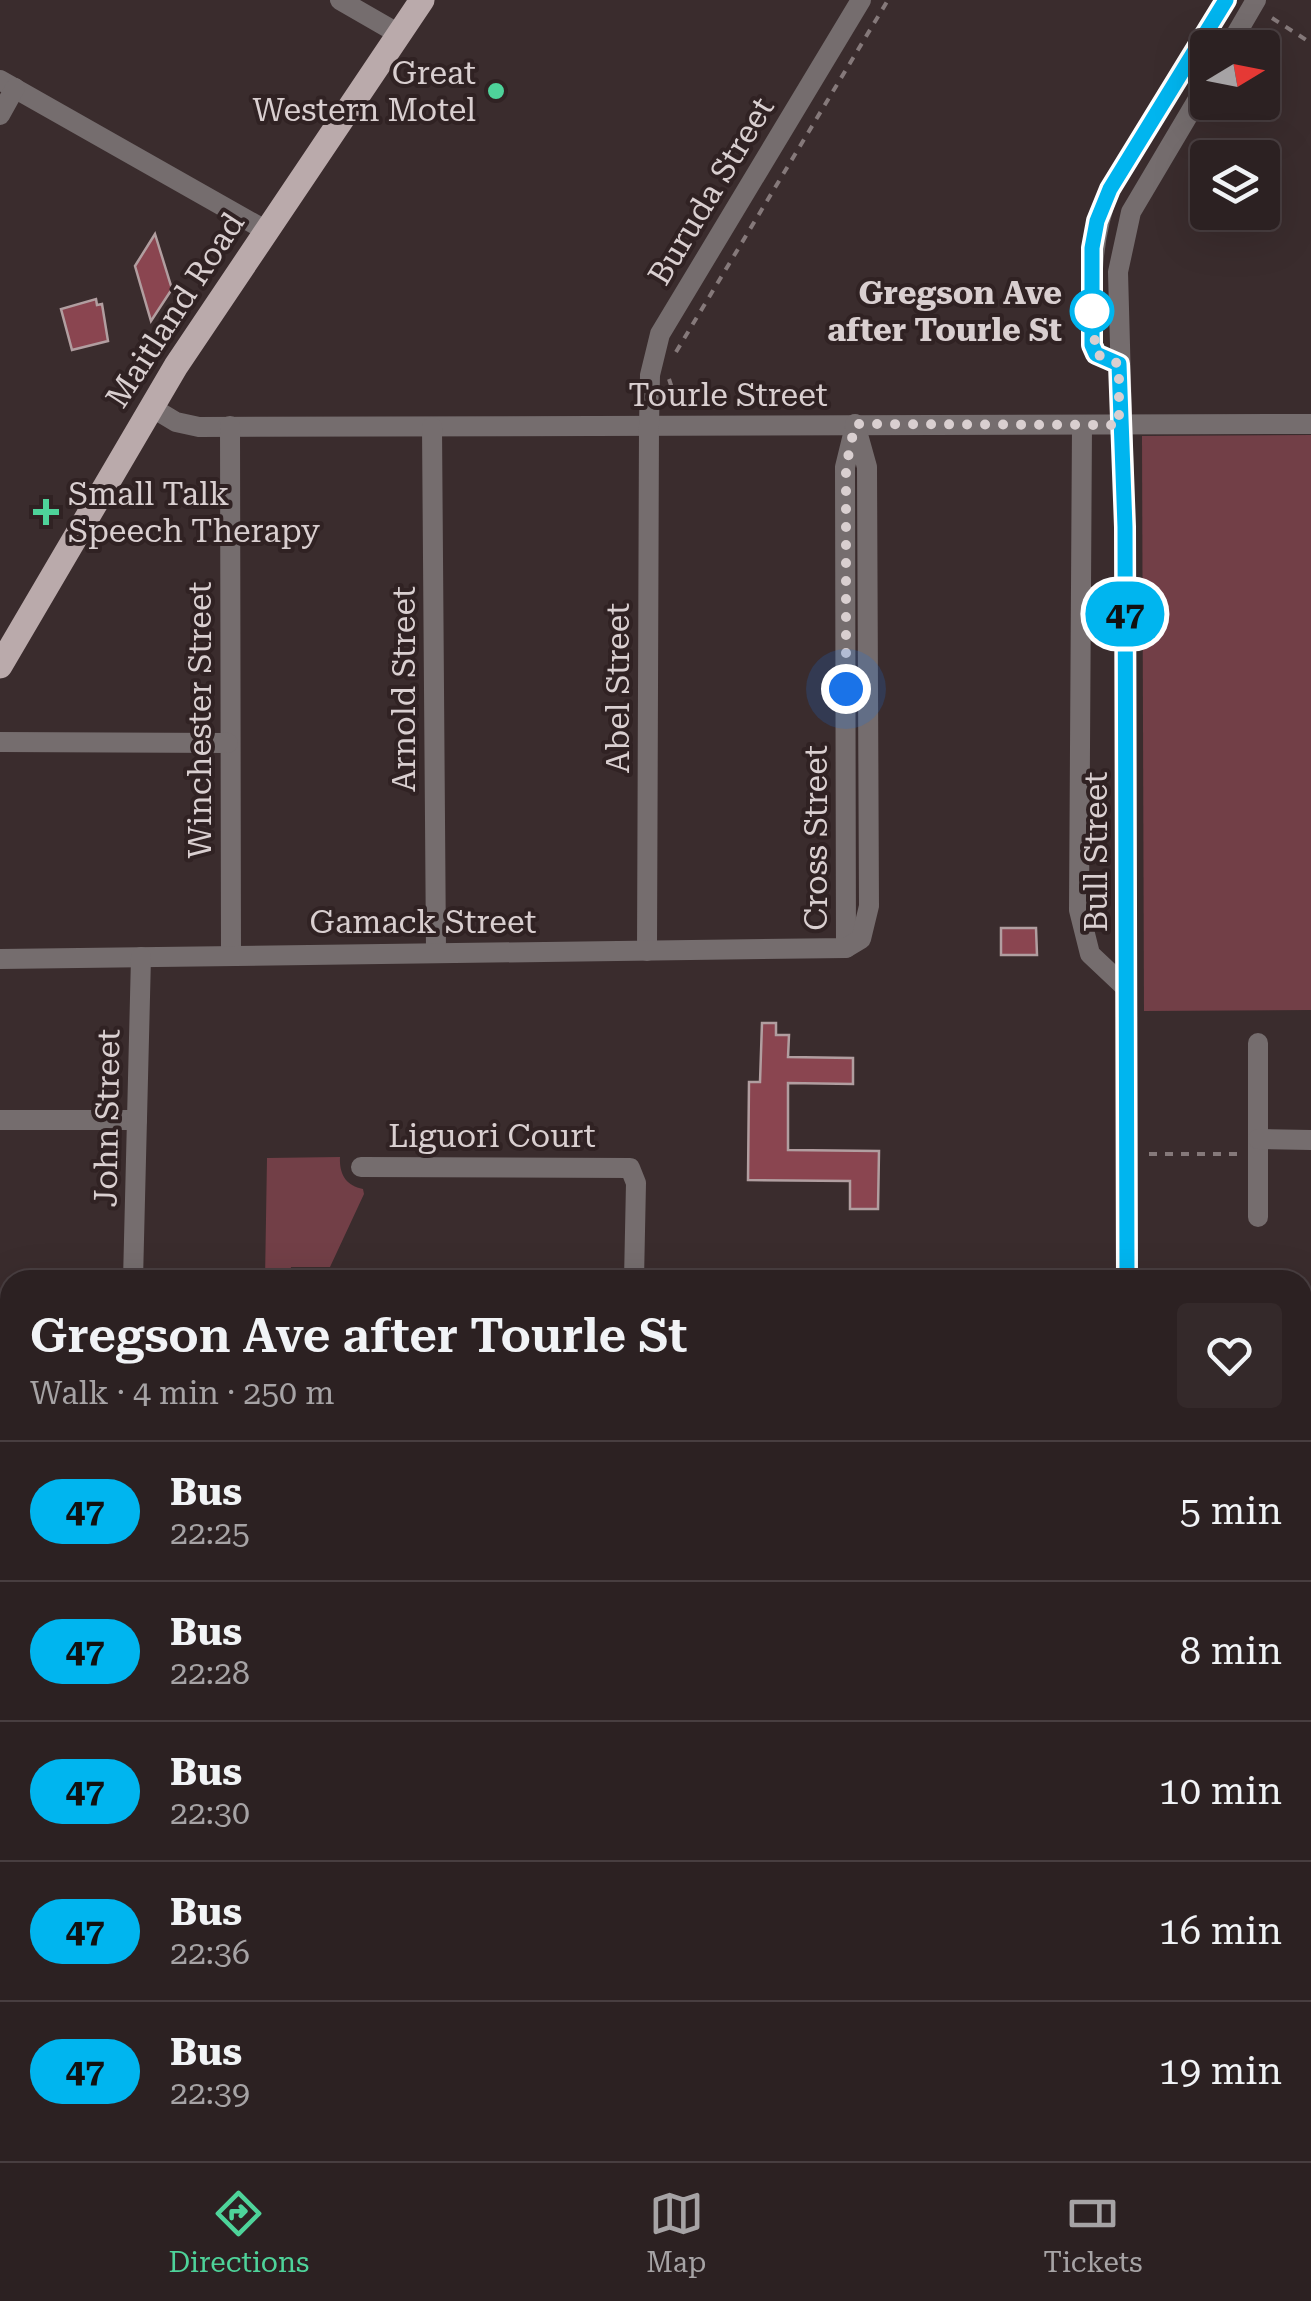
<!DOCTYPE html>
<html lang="en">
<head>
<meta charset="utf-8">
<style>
  body { margin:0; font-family:"Roboto Serif",serif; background:#34292a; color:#f1f3f6; height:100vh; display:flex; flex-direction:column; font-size:38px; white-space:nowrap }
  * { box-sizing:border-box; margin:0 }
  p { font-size:32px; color:#a6a3a5 }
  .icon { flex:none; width:55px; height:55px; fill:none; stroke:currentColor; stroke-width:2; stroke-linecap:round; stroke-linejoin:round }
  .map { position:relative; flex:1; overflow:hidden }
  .panel { position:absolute; left:0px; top:1270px; width:1312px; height:892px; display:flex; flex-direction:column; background:#2c2122; border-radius:30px 30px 0 0; box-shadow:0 10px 40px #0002,0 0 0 2px #483e40 }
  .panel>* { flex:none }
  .badge { padding:0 20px; border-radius:32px; font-size:35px; line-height:65px }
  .needle { width:65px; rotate:80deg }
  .buttons { position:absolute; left:1190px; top:30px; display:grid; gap:20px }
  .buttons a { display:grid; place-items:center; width:90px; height:90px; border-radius:10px; background:#2c2122; box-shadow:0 10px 40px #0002,0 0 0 2px #483e40; font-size:50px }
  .you { position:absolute; width:50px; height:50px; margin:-25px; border:8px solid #fff; border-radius:50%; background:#1a73e8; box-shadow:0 0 0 15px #1a73e833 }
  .map>.badge { position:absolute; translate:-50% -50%; box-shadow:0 0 0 5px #fff }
  .round { display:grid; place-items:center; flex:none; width:105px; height:105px; border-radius:10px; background:#34292a }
  .headline { display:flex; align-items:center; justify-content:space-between; height:170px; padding:0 30px }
  h1 { font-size:48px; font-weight:600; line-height:75px }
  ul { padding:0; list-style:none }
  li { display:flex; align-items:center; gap:30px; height:140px; padding:0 30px; border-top:2px solid #483e40 }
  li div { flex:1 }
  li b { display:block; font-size:38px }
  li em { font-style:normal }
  li .badge { min-width:110px; font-weight:700; text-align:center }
  .tab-bar { display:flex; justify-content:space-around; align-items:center; height:140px; border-top:2px solid #483e40; background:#2c2122; font-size:28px; color:#a6a3a5 }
  .tab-bar a { display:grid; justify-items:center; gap:5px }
  .tab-bar .on { color:#4ed39a }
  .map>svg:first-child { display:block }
  .green { fill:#723f47 }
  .building { fill:#8a4550; stroke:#b19ea0; stroke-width:2.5 }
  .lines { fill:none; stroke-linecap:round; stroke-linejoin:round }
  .path { stroke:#85797a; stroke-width:4; stroke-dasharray:8 8; stroke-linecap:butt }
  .minor { stroke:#756d6e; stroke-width:20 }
  .major { stroke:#baaaab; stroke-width:25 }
  .line-casing { stroke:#fff; stroke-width:22 }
  .line { stroke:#00b5ef; stroke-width:15 }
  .walk { stroke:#d9cfd0; stroke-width:10; stroke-dasharray:0 18 }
  .poi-dot { fill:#4ed39a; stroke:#302223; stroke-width:4 }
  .stop-dot { fill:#fff; stroke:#00b5ef; stroke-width:5 }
  .labels { text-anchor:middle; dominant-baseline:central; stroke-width:8; stroke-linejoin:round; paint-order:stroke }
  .poi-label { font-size:32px; fill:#d9cfd0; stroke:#302223; text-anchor:end }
  .street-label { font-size:32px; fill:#d9cfd0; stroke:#302223 }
  .stop-label { font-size:32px; font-weight:bold; fill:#d9cfd0; stroke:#302223; text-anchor:end }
</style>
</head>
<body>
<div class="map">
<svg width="1311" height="2161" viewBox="0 0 1311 2161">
  <rect width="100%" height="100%" fill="#3a2c2d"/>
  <g class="green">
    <polygon points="1311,435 1311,1010 1144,1011 1142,436"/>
    <path d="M340,1157C339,1174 346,1186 363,1189L364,1194L330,1267H291L290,1280H265L267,1158Z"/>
  </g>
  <g class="building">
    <polygon points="155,234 172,289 151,321 135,266"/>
    <polygon points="96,299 97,305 102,304 108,341 72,350 61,309"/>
    <polygon points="1001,928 1036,928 1037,955 1001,955"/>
    <polygon points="762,1023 776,1023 776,1035 789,1035 788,1057 853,1058 853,1084 788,1083 788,1150 879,1151 878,1209 850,1209 850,1181 748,1180 749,1082 760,1082"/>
  </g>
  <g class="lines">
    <g class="path">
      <polyline points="1272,18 1311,43"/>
      <polyline points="676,352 888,0"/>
      <polyline points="669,379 676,400"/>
      <polyline points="1149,1154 1239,1154"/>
    </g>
    <g class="minor">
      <polyline points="340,0 399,34"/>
      <polyline points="1228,48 1256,0"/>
      <polyline points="0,80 265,230"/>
      <polyline points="0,115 15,88"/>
      <path d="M1119,364L1096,354L1092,345C1092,290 1089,241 1110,189L1226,0"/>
      <polyline points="151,407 176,422 199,427 1311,424"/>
      <polyline points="230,426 231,954"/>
      <polyline points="1082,426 1079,910 1090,954 1125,987"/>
      <polyline points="432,427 436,951"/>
      <polyline points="0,742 228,743"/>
      <polyline points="846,948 845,467 855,426"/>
      <polyline points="647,951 649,426 650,375 660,334 861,0"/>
      <polyline points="0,959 846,948 861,939 869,906 867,467 855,424"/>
      <polyline points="1258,1043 1258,1217"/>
      <polyline points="0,1120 137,1120"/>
      <polyline points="1258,1139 1311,1140"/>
      <polyline points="361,1167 630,1168 636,1183 634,1280"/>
      <polyline points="133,1280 141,957"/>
      <polyline points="1127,1280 1125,527 1118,272 1131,212 1208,82"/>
      <polyline points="0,1382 10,1382"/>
      <polyline points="1302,1384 1311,1384"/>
      <polyline points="0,1506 10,1506"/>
      <polyline points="0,1614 10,1614"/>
      <polyline points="1302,1621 1311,1621"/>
      <polyline points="0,1721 10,1721"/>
      <polyline points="0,1827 10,1827"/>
      <polyline points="1302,1833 1311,1834"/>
      <polyline points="0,2043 10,2043"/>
      <polyline points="1302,2060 1311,2060"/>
      <polyline points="31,2161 31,2152"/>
      <polyline points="243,2161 243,2152"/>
      <polyline points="452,2161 452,2152"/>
      <polyline points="597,2161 597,2152"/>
      <polyline points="1134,2161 1134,2152"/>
    </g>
    <polyline class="major" points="0,666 176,366 422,0"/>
  </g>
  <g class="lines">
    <g class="line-casing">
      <polyline id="line" points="1127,1280 1125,527 1119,364 1096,354 1092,345 1092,248 1097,221 1110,189 1226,0"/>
    </g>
    <use href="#line" class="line"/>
    <polyline class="walk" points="846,689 846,467 855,424 1119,425 1119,364 1096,354 1092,311"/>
  </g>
  <g class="poi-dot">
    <circle cx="496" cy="91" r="10"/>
    <path d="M41 497h10v10h10v10h-10v10h-10v-10h-10v-10h10z"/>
  </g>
  <circle class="stop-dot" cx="1092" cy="311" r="20"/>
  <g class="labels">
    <g class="poi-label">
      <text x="476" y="73">Great<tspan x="476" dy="37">Western Motel</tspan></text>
      <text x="68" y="494" text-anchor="start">Small Talk<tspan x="68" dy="37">Speech Therapy</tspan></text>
    </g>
    <g class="street-label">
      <text transform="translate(711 191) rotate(-59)">Buruda Street</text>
      <text transform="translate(175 310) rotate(-57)">Maitland Road</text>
      <text x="728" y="395">Tourle Street</text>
      <text transform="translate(618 688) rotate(-90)">Abel Street</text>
      <text transform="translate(404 689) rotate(-90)">Arnold Street</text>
      <text transform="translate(200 720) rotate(-90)">Winchester Street</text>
      <text transform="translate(816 838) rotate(-90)">Cross Street</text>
      <text transform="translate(1096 852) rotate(-90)">Bull Street</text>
      <text x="423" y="922">Gamack Street</text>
      <text transform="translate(107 1118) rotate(-89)">John Street</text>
      <text x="492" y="1136">Liguori Court</text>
    </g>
    <g class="stop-label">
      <text x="1062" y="293">Gregson Ave<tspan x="1062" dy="37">after Tourle St</tspan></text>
    </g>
  </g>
</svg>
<div class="buttons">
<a><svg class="needle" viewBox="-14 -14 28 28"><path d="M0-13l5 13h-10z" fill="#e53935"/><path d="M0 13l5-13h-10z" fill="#a6a3a5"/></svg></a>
<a><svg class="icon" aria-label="layers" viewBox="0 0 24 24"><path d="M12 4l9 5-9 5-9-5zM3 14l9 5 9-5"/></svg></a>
</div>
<div class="you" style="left:846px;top:689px"></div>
<b class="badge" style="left:1125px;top:614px;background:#00b5ef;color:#111">47</b>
<section class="panel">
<div class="headline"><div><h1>Gregson Ave after Tourle St</h1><p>Walk · 4 min · 250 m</p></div><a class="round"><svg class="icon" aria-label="heart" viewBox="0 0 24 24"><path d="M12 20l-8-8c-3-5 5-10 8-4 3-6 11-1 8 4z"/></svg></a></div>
<ul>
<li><span class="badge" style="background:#00b5ef;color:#111">47</span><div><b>Bus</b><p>22:25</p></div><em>5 min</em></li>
<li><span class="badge" style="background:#00b5ef;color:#111">47</span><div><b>Bus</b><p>22:28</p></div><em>8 min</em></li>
<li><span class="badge" style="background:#00b5ef;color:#111">47</span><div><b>Bus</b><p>22:30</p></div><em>10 min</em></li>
<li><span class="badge" style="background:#00b5ef;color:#111">47</span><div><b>Bus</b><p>22:36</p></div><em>16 min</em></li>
<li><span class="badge" style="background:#00b5ef;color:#111">47</span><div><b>Bus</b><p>22:39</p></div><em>19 min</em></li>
</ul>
</section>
</div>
<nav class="tab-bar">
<a class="on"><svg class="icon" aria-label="directions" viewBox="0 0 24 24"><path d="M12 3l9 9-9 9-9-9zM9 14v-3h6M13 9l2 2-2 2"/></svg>Directions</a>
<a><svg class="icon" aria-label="map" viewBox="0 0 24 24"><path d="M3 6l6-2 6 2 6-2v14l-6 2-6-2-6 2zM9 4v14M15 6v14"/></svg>Map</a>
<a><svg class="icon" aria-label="tickets" viewBox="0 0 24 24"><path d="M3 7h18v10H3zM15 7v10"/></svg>Tickets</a>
</nav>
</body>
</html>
